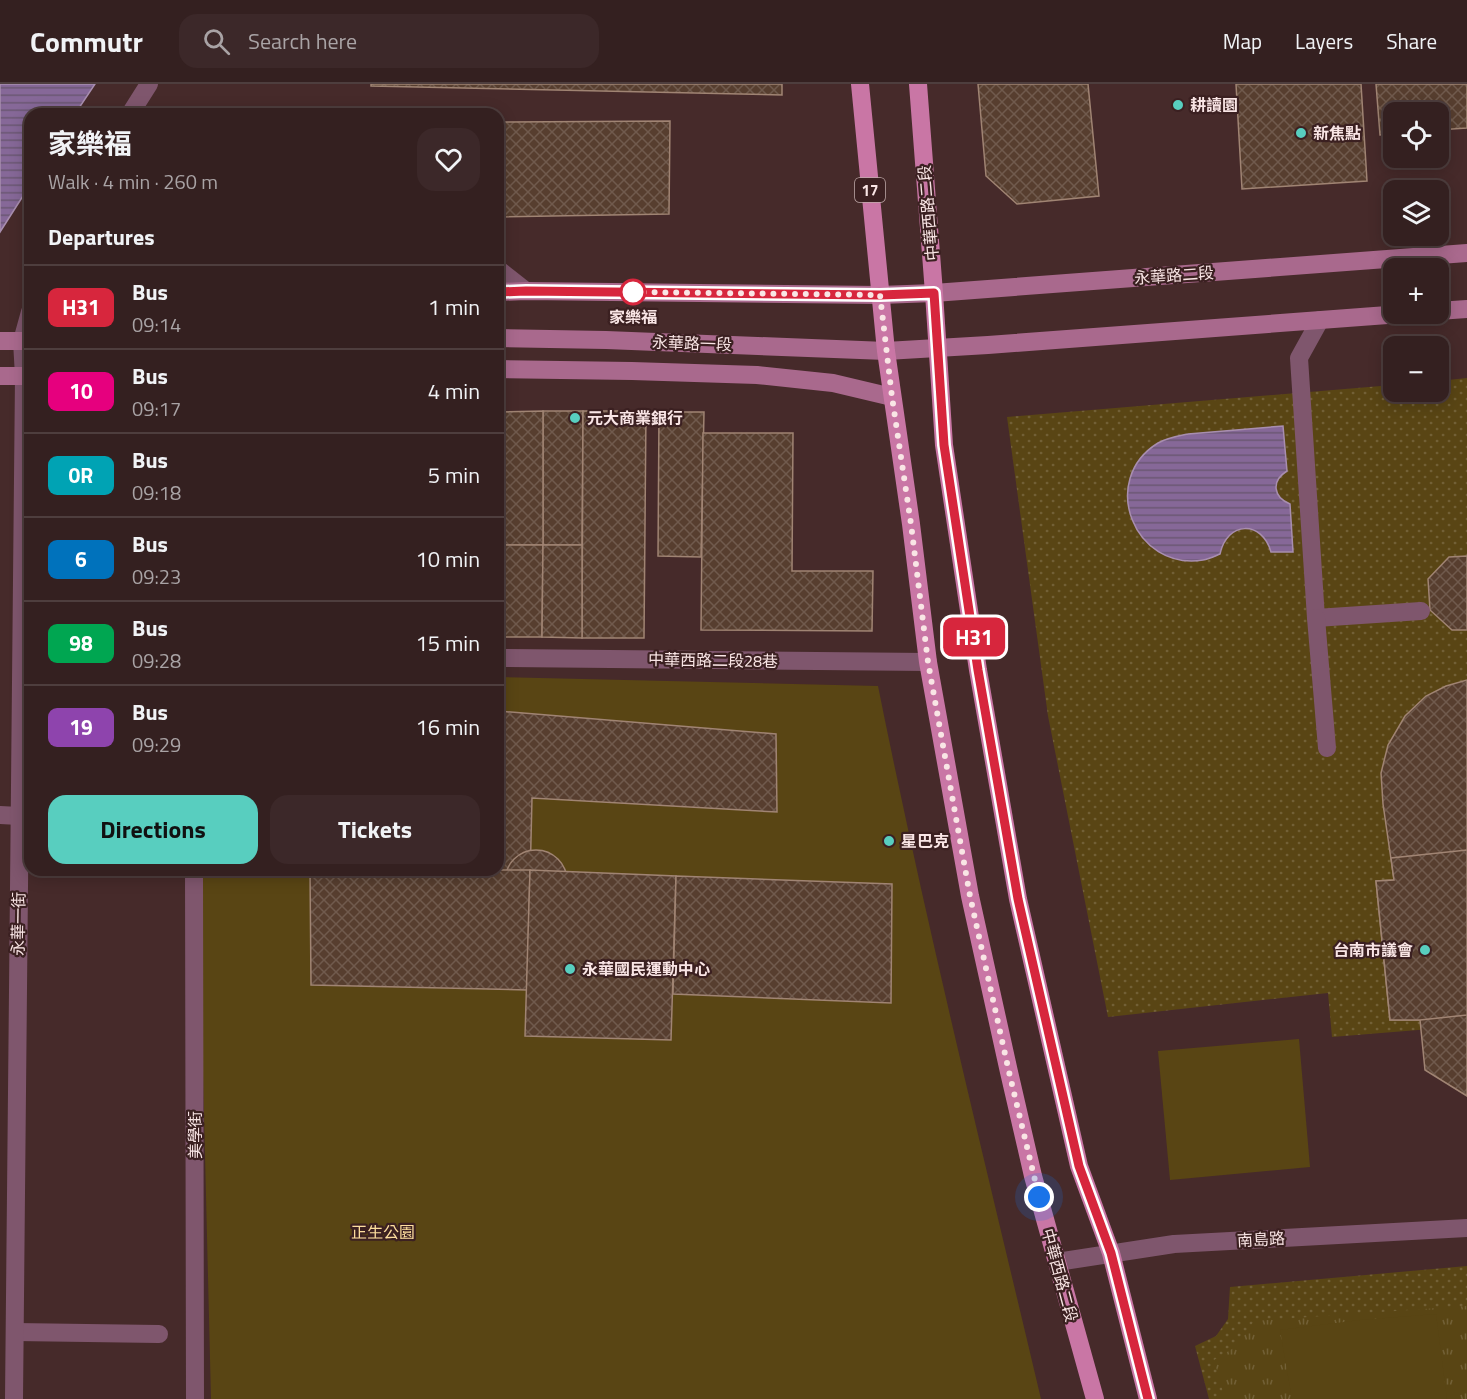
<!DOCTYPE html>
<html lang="en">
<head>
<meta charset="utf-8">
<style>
  body { margin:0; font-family:"Titillium Web","Noto Sans TC",sans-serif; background:#3c2829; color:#f1f3f6; height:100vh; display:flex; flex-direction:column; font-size:22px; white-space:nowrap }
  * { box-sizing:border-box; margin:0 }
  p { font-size:20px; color:#a9a3a5 }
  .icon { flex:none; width:33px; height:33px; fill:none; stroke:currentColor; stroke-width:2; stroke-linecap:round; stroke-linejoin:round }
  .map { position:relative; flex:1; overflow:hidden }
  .details { position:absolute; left:24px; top:24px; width:480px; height:768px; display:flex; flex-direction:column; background:#342020; border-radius:18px; box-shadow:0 3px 15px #0003,0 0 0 2px #4e3e3e }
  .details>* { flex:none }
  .badge { padding:0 12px; border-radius:9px; font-size:21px; line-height:39px }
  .fabs { position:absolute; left:1383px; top:18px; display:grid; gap:12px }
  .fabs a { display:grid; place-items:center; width:66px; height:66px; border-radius:12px; background:#342020; box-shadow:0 3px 15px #0003,0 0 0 2px #4e3e3e; font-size:30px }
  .you { position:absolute; width:30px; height:30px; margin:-15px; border:4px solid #fff; border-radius:50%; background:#1a73e8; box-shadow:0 0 0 9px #1a73e833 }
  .map>.badge { position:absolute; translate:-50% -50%; box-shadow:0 0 0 3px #fff }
  h2 { padding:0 24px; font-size:22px; line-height:54px }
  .round { display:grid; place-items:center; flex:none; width:63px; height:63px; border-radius:18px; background:#3c2829 }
  .overview { display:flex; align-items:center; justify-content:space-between; height:102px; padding:0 24px }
  h1 { font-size:28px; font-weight:700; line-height:45px }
  .primary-button { display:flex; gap:12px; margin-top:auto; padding:12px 24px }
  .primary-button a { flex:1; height:69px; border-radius:18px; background:#58cebf; color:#111; font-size:24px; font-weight:700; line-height:69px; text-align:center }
  .primary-button a+a { background:#3c2829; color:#f1f3f6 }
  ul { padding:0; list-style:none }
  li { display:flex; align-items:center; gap:18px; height:84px; padding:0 24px; border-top:2px solid #4e3e3e }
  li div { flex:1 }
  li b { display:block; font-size:22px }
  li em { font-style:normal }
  li .badge { min-width:66px; font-weight:700; text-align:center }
  header { display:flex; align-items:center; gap:36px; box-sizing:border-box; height:84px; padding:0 30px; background:#342020; border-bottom:2px solid #4e3e3e }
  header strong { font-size:28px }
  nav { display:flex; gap:33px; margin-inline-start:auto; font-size:21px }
  .search { width:420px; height:54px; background:#3c2829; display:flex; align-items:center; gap:15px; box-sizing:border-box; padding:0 21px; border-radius:18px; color:#a9a3a5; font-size:22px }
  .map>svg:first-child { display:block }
  .grass { fill:url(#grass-dots) }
  .park { fill:url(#park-tufts) }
  .garden { fill:#594514 }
  .water { fill:url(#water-rules); stroke:#a88eaf; stroke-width:1.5 }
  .building { fill:url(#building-cross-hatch); stroke:#a08473; stroke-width:1.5 }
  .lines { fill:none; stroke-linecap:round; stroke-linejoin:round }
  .lane { stroke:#7f566d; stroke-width:18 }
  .street { stroke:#7f566d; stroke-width:18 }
  .secondary { stroke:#a9698d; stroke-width:18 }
  .primary { stroke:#c976a5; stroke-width:18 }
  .line-casing { stroke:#fff; stroke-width:14 }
  .line { stroke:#d7263d; stroke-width:9 }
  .walk { stroke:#f9e5e5; stroke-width:6; stroke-dasharray:0 10.8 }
  .poi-dot { fill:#58cebf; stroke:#3b2021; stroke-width:2 }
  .stop-dot { fill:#fff; stroke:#d7263d; stroke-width:3 }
  .labels { text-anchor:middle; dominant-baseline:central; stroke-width:4.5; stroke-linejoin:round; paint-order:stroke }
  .shield { fill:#3b2021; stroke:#c0aaaa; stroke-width:1.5 }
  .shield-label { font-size:15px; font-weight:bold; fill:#f9e5e5 }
  .poi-label { font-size:16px; font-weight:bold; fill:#f9e5e5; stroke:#3b2021; text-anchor:start }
  .street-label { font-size:16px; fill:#f9e5e5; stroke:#3b2021 }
  .stop-label { font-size:16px; font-weight:bold; fill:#f9e5e5; stroke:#3b2021 }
  .park-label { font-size:16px; fill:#fdde9e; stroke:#3b2021 }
</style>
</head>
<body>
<header>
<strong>Commutr</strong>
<div class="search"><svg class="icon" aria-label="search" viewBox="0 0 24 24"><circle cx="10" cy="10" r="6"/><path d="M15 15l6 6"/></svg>Search here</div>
<nav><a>Map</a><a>Layers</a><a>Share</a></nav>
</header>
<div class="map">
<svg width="1467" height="1315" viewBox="0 0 1467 1315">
  <defs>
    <pattern id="grass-dots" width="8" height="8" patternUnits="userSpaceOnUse" patternTransform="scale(1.5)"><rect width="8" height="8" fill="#594514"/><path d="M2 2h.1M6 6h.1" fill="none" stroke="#726036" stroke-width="1.8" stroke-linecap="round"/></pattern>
    <pattern id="park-tufts" width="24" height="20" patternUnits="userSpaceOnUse" patternTransform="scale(1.5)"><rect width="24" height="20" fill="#594514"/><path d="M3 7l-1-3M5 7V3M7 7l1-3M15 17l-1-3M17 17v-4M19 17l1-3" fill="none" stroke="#726036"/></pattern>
    <pattern id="water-rules" width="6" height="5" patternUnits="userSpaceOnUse" patternTransform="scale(1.5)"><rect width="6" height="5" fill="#866898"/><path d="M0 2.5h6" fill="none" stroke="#6b5873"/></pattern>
    <pattern id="building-cross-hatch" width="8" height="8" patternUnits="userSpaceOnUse" patternTransform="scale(1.5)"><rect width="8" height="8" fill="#573e2f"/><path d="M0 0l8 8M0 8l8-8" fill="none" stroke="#705a4d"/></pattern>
  </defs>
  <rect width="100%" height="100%" fill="#462a2a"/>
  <g class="grass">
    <polygon points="1467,294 1467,942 1332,953 1328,909 1108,933 1048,632 1007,333 1393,301 1394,308 1438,308 1439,297"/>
    <polygon points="1467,1182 1467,1315 1209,1315 1195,1262 1216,1252 1228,1235 1230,1203"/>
  </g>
  <polygon class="park" points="1467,1222 1467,1315 1225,1315 1214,1276 1237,1262 1254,1237"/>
  <g class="garden">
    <path d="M498,593L878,602C926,841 985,1078 1041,1315H211L198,786H498Z"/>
    <polygon points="1299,955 1310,1083 1170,1096 1158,967"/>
    <polygon points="1436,1230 1447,1315 1292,1315 1280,1246 1360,1236"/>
  </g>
  <g class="water">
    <polygon points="0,0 95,0 75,30 30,30 30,101 0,148"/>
    <path d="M1283,342L1287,387C1271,397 1273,413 1290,420L1293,468H1271C1262,436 1227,437 1220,470C1215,472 1209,475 1203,476C1134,487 1098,396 1158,359C1167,354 1178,352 1188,350Z"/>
  </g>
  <g class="building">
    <polygon points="371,0 782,0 782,11 371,2"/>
    <polygon points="978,0 1088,0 1099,112 1017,120 986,92"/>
    <polygon points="1236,0 1361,0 1367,97 1242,105"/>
    <polygon points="1376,0 1467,0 1467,44 1438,46 1438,28 1394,28 1394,50 1380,51"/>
    <polygon points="670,37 669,130 498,133 498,38"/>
    <polygon points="543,327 583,327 582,461 543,461"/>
    <polygon points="543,327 543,461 504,461 502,328"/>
    <polygon points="583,327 646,327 644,554 582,554"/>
    <polygon points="498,328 502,328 504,461 498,461"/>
    <polygon points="659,328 704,328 701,473 658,472"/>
    <polygon points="703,349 793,349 792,487 873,487 872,547 701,546"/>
    <polygon points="504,461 543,461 542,553 503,553"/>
    <polygon points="543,461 582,461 582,554 542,553"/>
    <polygon points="1467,472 1467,546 1452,546 1430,526 1428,495 1449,473"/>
    <polygon points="1467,596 1467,1012 1425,986 1420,936 1390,936 1376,797 1394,796 1383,720 1381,689 1388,661 1405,632 1426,612 1446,602"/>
    <polygon points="498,627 776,650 777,728 532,714 530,797 440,796 441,786 498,786"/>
    <polygon points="1467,766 1467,931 1420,936 1390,936 1376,797 1394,796 1391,774"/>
    <circle cx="536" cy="797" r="31"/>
    <polygon points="310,786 530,786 527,906 311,901"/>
    <polygon points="530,786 676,792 671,956 525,952"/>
    <polygon points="676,792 892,800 891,919 673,910"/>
  </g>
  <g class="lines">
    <g class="lane">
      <polyline points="498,185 526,207"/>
      <polyline points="1320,236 1299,274 1316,534 1421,527"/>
      <polyline points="1316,534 1327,664"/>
      <polyline points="15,1248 159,1250"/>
    </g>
    <g class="street">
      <polyline points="130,30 149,0"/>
      <polyline points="498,574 928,578"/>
      <polyline points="0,731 19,732"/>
      <polyline points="194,786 195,1315"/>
      <polyline points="1057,1178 1174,1160 1467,1144"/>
      <polyline points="14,1315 24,292 22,257 30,228"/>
    </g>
    <g class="secondary">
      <polyline points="498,208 526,207 880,211 934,209 1467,169"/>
      <polyline points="1438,227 1467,225"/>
      <polyline points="498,254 606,256 886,267 988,261 1401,230"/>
      <polyline points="0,257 30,257"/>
      <polyline points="498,285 632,287 757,291 833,299 892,313"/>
      <polyline points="0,292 30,292"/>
    </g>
    <g class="primary">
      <polyline points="860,0 886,267 911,440 928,578 970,812 1009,988 1033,1092 1095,1315"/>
      <polyline points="918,0 934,209 944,361 978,586 1018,815 1079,1082 1111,1169 1148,1315"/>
    </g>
  </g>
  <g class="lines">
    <g class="line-casing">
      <polyline id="line" points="498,208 526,207 880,211 934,209 944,361 978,586 1018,815 1079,1082 1111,1169 1148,1315"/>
    </g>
    <use href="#line" class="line"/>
    <polyline class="walk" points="633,208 880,211 892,313 911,440 928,578 970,812 1009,988 1039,1113"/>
  </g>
  <g class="poi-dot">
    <circle cx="1178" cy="21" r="6"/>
    <circle cx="1301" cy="49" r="6"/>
    <circle cx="575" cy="334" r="6"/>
    <circle cx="889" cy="757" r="6"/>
    <circle cx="1425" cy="866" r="6"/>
    <circle cx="570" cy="885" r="6"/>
  </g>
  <circle class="stop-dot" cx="633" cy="208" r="12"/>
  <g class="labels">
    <rect class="shield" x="855" y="94" width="30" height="24" rx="4.5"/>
    <g class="shield-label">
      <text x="870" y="106">17</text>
    </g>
    <g class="poi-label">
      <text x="1190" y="21">耕讀園</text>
      <text x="1313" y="49">新焦點</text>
      <text x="587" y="334">元大商業銀行</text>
      <text x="901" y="757">星巴克</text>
      <text x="1413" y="866" text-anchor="end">台南市議會</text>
      <text x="582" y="885">永華國民運動中心</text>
    </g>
    <g class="street-label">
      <text transform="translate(928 129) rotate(-95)">中華西路二段</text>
      <text transform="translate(1174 191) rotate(-4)">永華路二段</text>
      <text transform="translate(692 259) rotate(2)">永華路一段</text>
      <text transform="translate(713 576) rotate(1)">中華西路二段28巷</text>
      <text transform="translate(18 840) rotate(-89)">永華一街</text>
      <text transform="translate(195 1051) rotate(-90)">美學街</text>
      <text transform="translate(1261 1155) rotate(-3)">南島路</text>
      <text transform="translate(1060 1191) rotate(75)">中華西路二段</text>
    </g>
    <g class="stop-label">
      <text x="633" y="233">家樂福</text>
    </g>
    <g class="park-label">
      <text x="383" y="1148">正生公園</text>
    </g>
  </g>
</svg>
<div class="fabs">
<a><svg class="icon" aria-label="locate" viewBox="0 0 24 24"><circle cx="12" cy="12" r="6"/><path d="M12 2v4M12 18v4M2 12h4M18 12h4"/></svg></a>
<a><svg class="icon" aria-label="layers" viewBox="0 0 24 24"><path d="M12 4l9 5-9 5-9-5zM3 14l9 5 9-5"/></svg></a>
<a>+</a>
<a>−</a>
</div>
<div class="you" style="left:1039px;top:1113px"></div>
<b class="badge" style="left:974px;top:553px;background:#d7263d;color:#fff">H31</b>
<section class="details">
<div class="overview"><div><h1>家樂福</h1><p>Walk · 4 min · 260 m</p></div><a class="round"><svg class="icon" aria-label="heart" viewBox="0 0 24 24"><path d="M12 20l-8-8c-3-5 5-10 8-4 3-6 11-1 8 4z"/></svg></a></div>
<h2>Departures</h2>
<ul>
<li><span class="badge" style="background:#d7263d;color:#fff">H31</span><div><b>Bus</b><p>09:14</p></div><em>1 min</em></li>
<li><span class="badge" style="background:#e6007e;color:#fff">10</span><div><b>Bus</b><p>09:17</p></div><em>4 min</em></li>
<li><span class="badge" style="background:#00a3b4;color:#fff">0R</span><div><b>Bus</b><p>09:18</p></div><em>5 min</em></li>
<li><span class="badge" style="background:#0072bc;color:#fff">6</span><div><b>Bus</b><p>09:23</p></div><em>10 min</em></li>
<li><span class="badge" style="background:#00a651;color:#fff">98</span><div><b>Bus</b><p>09:28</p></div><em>15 min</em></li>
<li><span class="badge" style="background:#8e44ad;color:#fff">19</span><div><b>Bus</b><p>09:29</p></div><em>16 min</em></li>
</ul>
<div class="primary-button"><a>Directions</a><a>Tickets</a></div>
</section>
</div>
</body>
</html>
